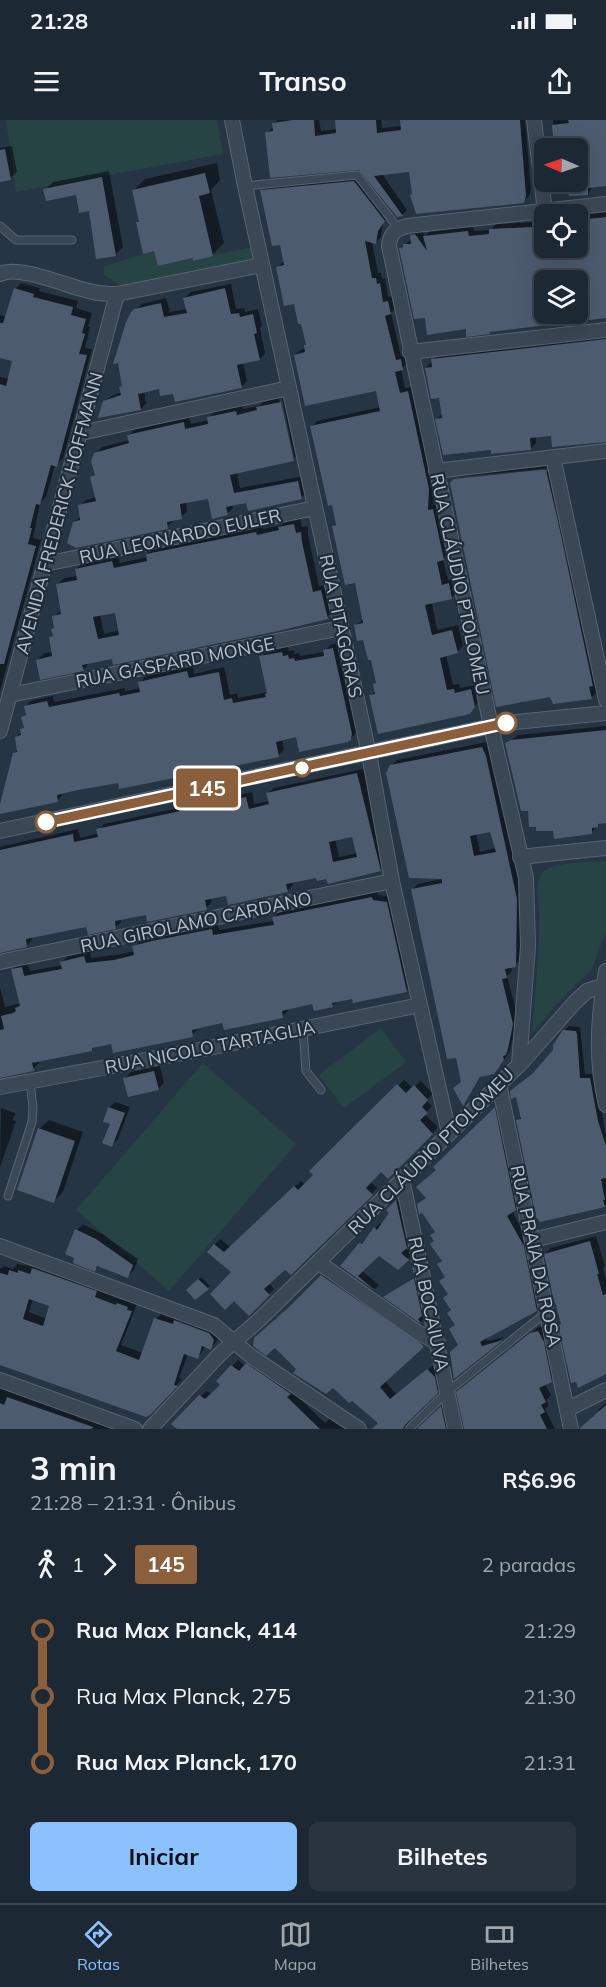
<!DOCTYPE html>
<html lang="pt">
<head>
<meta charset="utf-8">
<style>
  body { margin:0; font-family:Mulish,sans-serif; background:#29343f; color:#f1f3f6; height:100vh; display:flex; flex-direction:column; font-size:22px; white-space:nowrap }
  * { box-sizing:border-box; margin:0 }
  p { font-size:20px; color:#a0a6ac }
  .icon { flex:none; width:33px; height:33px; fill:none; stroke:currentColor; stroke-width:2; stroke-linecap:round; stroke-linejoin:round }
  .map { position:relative; height:1309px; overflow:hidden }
  .panel { display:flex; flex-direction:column; background:#1c2833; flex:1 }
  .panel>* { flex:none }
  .badge { padding:0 12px; border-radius:4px; font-size:21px; line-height:39px }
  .needle { width:39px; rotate:272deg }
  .tools { position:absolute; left:534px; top:18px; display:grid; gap:12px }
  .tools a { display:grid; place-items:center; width:54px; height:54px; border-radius:9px; background:#1c2833; box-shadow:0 6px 24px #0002,0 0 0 2px #3a444e; font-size:30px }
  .map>.badge { position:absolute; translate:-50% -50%; box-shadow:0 0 0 3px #fff }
  .legs { display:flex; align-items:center; gap:9px; height:66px; padding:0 30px; font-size:20px }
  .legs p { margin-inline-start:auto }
  .summary { display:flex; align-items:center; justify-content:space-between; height:102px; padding:0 30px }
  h1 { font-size:33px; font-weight:700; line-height:45px }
  .action { display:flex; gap:12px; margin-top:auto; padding:12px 30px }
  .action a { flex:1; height:69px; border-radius:9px; background:#8bc1fe; color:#111; font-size:24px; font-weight:700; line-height:69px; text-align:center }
  .action a+a { background:#29343f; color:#f1f3f6 }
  ul { padding:0 30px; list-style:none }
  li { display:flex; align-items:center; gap:21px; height:66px; font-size:22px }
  li i { display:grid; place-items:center; width:9px; height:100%; margin:0 8px; background:currentColor }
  li i::after { content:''; width:15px; height:15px; margin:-8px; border:4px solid; border-radius:50%; background:#1c2833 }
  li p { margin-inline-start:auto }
  li:first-child i { background:linear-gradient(#0000 50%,currentColor 0) }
  li:last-child i { background:linear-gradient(currentColor 50%,#0000 0) }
  .status { display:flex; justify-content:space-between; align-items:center; height:42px; padding:0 30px; background:#1c2833; direction:ltr }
  .status svg { height:16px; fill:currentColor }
  header { display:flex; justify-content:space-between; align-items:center; height:78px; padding:0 30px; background:#1c2833; font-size:27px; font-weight:700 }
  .dock { display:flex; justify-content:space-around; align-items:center; height:84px; border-top:2px solid #3a444e; background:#1c2833; font-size:16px; color:#a0a6ac }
  .dock a { display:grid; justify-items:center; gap:3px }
  .dock .current { color:#8bc1fe }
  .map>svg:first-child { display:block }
  .green { fill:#274445 }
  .shadow { fill:#0007; fill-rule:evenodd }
  .building { fill:#4c5c6e; fill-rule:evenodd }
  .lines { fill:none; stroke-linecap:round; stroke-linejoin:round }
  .service-casing { stroke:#586471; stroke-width:9 }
  .minor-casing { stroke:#586471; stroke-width:16 }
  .service { stroke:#3a4754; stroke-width:7 }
  .minor { stroke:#3a4754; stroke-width:14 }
  .line-1-casing { stroke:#fff; stroke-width:14 }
  .line-1 { stroke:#8b5e3c; stroke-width:9 }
  .stop-1-dot { fill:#fff; stroke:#8b5e3c; stroke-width:3 }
  .labels { text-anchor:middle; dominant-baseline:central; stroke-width:4.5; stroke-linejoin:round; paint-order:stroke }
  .street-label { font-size:18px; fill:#b7c1cd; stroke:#1e2c39 }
</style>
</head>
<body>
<div class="status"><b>21:28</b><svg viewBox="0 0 49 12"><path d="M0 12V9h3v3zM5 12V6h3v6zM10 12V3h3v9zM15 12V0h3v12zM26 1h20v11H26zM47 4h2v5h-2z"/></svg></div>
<header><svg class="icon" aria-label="menu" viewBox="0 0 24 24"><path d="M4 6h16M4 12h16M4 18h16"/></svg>Transo<svg class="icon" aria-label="share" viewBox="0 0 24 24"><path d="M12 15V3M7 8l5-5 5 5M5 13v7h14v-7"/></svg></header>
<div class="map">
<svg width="606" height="1309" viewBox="0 0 606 1309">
  <rect width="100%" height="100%" fill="#253544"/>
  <g class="green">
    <polygon points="6,0 217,0 223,34 16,72"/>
    <polygon points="258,126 262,145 133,173 104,155 104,146 154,131 158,146"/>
    <path d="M606,741V811L594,843L591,850L559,881L532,914C535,872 540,830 539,788C538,778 535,761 543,752C550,742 593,742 606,741Z"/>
    <polygon points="381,908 406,942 344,988 319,955"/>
    <polygon points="203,943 296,1024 169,1171 76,1090"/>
  </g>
  <g class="shadow">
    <polygon points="277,0 319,0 321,11 337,9 336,0 381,0 382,8 402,6 401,0 525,0 531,70 529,76 523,82 410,51 382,54 407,90 402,95 359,48 266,13 274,7 273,4"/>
    <polygon points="553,0 606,0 606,65 593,66 588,74 570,69 561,70 560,62 578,62 578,28 556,28"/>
    <polygon points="12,26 17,52 10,58 0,60 0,28"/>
    <polygon points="217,43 220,60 211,70 224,123 212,135 194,136 155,129 137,103 140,100 134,70 145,59"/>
    <polygon points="109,51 123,127 115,135 90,89 77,73 45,70 53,62"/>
    <polygon points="360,56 390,94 383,103 381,117 376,122 372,121 378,153 381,153 382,159 385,158 388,177 394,176 396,187 391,193 401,236 406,234 408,243 401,249 405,268 413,267 434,362 433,385 438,384 449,433 443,439 448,460 454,458 457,472 451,478 432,483 437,510 458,505 463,526 457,532 446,535 453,565 459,564 460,568 476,565 480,580 469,593 371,575 376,571 374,564 378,561 365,518 355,506 364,499 356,461 333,407 337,403 333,383 311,307 317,301 381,287 377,270 295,235 301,230 306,228 308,224 295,182 278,147 284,141 281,123 261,71 267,65"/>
    <path d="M606,92V197L492,210L490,213L427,196L400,128L412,119V115L417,110L421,109L425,116L430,111L473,106L474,111L490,110L496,104L537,102L544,99V128H578V95ZM544,160H578V194H544Z"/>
    <polygon points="21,163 40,168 39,171 78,181 76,188 92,193 88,207 90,207 85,228 92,229 63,339 55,345 46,377 40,383 33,418 41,420 0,571 0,257 9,259 14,240 0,236 0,195 6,197 15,169"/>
    <polygon points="231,164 236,189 244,188 245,192 258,189 262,206 260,208 265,233 260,239 243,243 247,261 241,267 174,272 160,268 144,271 146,283 141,289 104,282 111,276 122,272 121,267 124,264 130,195 142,184 166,178 170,192 187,189 185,178 191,172"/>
    <polygon points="606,215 606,320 552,315 536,316 536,323 531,328 492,328 437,299 443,293 440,276 426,248 438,234"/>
    <polygon points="287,277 299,333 293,339 237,352 240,368 304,356 307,372 301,378 247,381 232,384 233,388 227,394 209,377 186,382 187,391 181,397 173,399 173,401 167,407 74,402 81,396 80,386 86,380 97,377 92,357 96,353 96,334 102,327 130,320 129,315 135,309 189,297 191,304 209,300 208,298 214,292 242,286 243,289 259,286 264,281 279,278 291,337 294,337 282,278"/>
    <polygon points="552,345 552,348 458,357 461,354"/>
    <polygon points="553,351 598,559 595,563 597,572 591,578 456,360"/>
    <path d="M300,398L302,407L308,406V415L319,466L328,465L333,491L327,497L113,537L89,543L83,550L38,540L44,533L53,532L50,517L54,514L56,507L53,497L62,490L58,464L64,458L77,456L76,449L83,443L118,435L120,443L148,437L147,434L154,428L262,406L263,409L282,405L286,401ZM116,491L120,510L104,514L100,494Z"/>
    <polygon points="339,523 358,607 356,613 350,619 297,615 282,619 284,630 278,635 119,661 63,672 63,674 58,680 0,692 14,634 18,629 17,617 25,606 23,597 27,593 25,587 31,581 53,576 54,582 125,568 125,571 141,568 140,562 146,556 193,546 194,554 224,547 230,575 237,573 238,578 269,572 261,537 267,531 288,527 289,531 294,530 294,534 299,533 300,536 325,532 330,525"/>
    <polygon points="606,606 606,675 603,700 591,713 555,709 530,689 507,624 518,615"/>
    <path d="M487,622L491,630L522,773L521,840L515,845L511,846L512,851L507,856L518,898L509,933L499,947L482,955L463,983V961L413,769L418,764L442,759L391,646L397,640ZM491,710L496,728L480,732L476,713Z"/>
    <path d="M363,649L386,744L380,750L327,757L317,756L292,761L293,765L287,771L227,774L211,777L212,782L206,788L147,793L121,799V802L116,807L87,806L32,817V820L26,826L0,832V727L78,709L80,718L99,713L98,710L104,704L252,672L254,684L269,681L268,673L274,668ZM353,715L357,733L339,737L335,719Z"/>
    <polygon points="377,772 378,775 393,777 412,865 406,871 353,877 338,880 332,886 313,882 288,888 288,891 282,896 223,901 198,907 198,909 192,915 112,922 96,925 91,930 38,940 39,943 33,949 0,956 0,867 5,887 21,883 13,849 19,844 27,842 30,851 63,845 62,842 68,836 90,831 91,838 121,834 135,831 134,827 140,821 159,816 218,804 219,810 267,802 275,801 274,797 280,791"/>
    <polygon points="569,906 580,907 585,954 595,954 606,1016 606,1084 604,1086 517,1001 522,996 536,951 554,931 564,911"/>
    <polygon points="160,946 164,963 158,969 125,958 131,952"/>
    <polygon points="404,960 413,968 421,961 433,974 426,980 432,986 425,994 438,1007 428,1018 381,1051 371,1062 377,1068 291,1153 285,1148 269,1163 274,1169 249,1194 233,1152 209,1131 220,1119 231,1128 301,1061 305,1065 315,1055 311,1051"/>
    <polygon points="115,982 130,987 118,1019 112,1025 112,1003 109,988"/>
    <polygon points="500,984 521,1083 512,1091 528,1121 542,1185 536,1190 486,1217 487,1221 504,1217 455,1257 459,1225 451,1209 456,1204 449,1173 441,1161 446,1156 439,1144 443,1140 432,1115 436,1111 418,1085 427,1077 438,1049 435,1047"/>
    <polygon points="1,988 15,993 13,1000 16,1001 0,1047"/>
    <polygon points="49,1000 83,1012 63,1072 53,1082 39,1009"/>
    <polygon points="401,1077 411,1122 405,1128 413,1134 398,1148 379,1134 362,1151 379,1165 375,1169 342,1146 375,1108 380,1103 382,1105 391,1093 388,1090"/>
    <polygon points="83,1104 102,1114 138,1139 134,1150 128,1156 99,1146 95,1150 77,1110"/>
    <polygon points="596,1116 605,1146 603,1148 606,1160 606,1253 572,1261 556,1179 545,1134 551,1128"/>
    <path d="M40,1142L103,1165L101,1171L122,1179L124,1177L134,1180L133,1183L137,1184L121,1225L143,1233L156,1199L162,1193L220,1212L217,1221L211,1228L206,1226L198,1237L188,1234L179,1258L182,1259L150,1294L0,1244V1149L4,1146L13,1149L17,1144L35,1147ZM33,1179L51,1185L47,1199L29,1192Z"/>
    <polygon points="328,1150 428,1220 385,1261 396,1274 434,1245 440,1251 443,1266 410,1298 408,1304 413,1309 374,1309 380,1303 333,1266 299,1249 295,1183"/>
    <polygon points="419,1154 426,1189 423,1192 426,1197 421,1202 385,1177"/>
    <polygon points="201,1157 210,1166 196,1178 188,1170"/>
    <polygon points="543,1206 557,1255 545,1264 551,1275 546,1280 549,1285 545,1289 555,1309 472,1309 469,1305 464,1266 537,1208"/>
    <polygon points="252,1239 292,1271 325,1303 334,1294 356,1309 179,1309 174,1304 206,1271 212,1274 222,1265 218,1261 238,1240 245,1246"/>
    <polygon points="0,1266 112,1305 110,1309 0,1309"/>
    <polygon points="447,1282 455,1309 414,1309 420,1308"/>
    <polygon points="606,1283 606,1309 581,1309 599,1292 598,1290"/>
  </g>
  <g class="building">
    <polygon points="293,0 314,0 315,16 336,13 335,0 376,0 377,13 401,10 400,0 520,0 526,76 524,83 416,94 410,75 412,74 409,52 374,56 403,96 397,97 359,50 270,58 265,12 273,11 272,3"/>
    <polygon points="568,0 606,0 606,66 588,68 588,75 569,76 568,62 578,62 578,28 554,28 552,5 569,3"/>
    <polygon points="5,29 11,60 0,62 0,30"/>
    <polygon points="205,53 210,73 199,76 213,136 193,141 193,138 158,146 154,131 143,134 136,102 139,102 132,70"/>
    <polygon points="102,57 116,136 96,139 89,91 79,93 76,75 46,81 43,69"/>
    <polygon points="354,61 385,101 378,111 376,124 365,121 372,158 376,158 377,164 380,163 383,182 388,181 391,194 385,196 396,240 401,239 403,250 395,252 400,273 408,271 429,369 428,390 433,389 444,440 437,442 442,465 449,463 452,479 425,485 432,515 452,510 458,533 440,538 447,570 454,569 455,573 471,569 475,587 470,594 378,614 369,575 375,574 373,564 376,563 371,540 368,540 363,520 357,521 354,505 363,503 355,463 345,465 332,406 336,405 332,385 328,386 310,306 380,291 376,271 305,286 294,235 305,232 304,225 306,225 301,204 298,204 294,184 284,186 276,147 284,145 280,125 272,126 260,70"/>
    <path d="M606,97V198L490,212V214L466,217V209L427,215L425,198L414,199L399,128L403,127V124H411L410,115L415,114L427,131L423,116L468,111L469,116L489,114V109L533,107V104L544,103V128H578V100ZM544,160H578V194H544Z"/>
    <polygon points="14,168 34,174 33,177 73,187 71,195 86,199 82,213 85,214 79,234 87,235 57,347 51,345 40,385 36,384 30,408 32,408 28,424 36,426 4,544 0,544 0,264 6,266 12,241 0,238 0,203 3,203"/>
    <polygon points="225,168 231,194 239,193 240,197 253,194 257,213 254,214 260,240 237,245 242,268 175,282 173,274 160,276 159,269 138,274 141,290 98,298 103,281 121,275 119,267 122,266 118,243 113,244 126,202 131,192 134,189 161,183 164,197 187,193 183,178"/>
    <polygon points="606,219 606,322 552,327 551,316 530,318 531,330 491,334 491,330 443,335 435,299 442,298 439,278 431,279 425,248 432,247 431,239"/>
    <polygon points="281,282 294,341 230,355 234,373 298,361 302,379 248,391 246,383 226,387 228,395 212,399 208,379 180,384 182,399 167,402 168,409 76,428 67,423 73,402 80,400 78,385 96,381 90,357 95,355 91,341 94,333 129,323 127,315 184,302 185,309 208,304 207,297 236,291 237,295 257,290 256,287"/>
    <polygon points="540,350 546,350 558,401 593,566 589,567 592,579 553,584 550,577 496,587 450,363 454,359"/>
    <path d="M294,404L296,413L301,412L302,422L313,472L321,470L328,499L278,511L113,545L112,539L82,545L84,551L40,560L36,540L52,536L49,517L53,516L51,509L54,508L52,496L61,494L56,464L77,460L75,449L112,441L114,448L147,441L146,434L256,412L257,415L279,410L278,407ZM115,493L119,515L98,519L93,497Z"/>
    <polygon points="333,528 352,614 351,620 348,622 299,632 296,617 276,622 279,637 119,669 118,663 78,670 57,675 58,682 0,694 0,684 13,633 17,632 15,617 21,615 20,609 24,608 21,597 26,595 24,586 47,581 49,587 119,573 120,576 140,572 138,562 187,551 189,558 219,552 224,580 232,578 233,583 266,577 265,574 267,573 259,536 282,532 283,536 288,535 289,539 294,538 295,541 324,536 323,530"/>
    <polygon points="606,610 606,703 598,704 598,707 592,708 592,714 554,719 553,711 536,711 536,707 529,707 528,691 521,691 505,623 511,620"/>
    <path d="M482,627L486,636L517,779L516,847L505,849L507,858L502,859L513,904L508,929L506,935L503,936L504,940L494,954L480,957L463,986L453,968L461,962L456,938L447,939L411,769L442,763V759L409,758L386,653L390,645ZM490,712L496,732L474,736L470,716Z"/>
    <path d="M357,653L381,751L328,764L326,759L317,761L316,758L286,764L288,772L228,785L226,776L205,780L207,790L147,802L146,795L115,801L116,809L88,815L86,807L26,819L27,827L0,833V730L73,714L74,722L98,717L96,709L246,677L249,689L269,684L266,673ZM352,717L357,737L333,742L329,722Z"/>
    <polygon points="372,777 373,780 387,782 407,872 353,883 352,879 332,883 333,887 314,891 312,884 282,891 283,898 224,910 222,903 200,908 192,910 193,917 113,933 111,924 92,928 92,931 32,943 34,951 0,958 0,910 4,909 1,896 13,893 16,891 15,888 20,886 11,849 22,847 24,856 62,849 60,842 84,836 86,843 114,840 134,835 132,826 152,821 212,809 213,815 260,807 274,805 272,797"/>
    <polygon points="563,910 576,911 577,914 580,958 590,958 598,1001 606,1026 606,1058 601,1059 605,1080 603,1080 605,1087 540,1102 536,1097 516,1000 521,999 516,977 511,979 510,971 532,954 553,930 553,925"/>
    <polygon points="154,951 159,970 128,977 123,958"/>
    <polygon points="397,964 406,973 414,965 428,980 422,987 428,993 420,1000 433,1014 388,1059 381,1052 366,1068 373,1075 291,1155 285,1150 264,1169 270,1175 249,1196 234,1181 225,1190 210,1174 231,1152 207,1132 214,1124 224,1132 294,1066 298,1070 313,1055 309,1051"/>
    <polygon points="108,987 125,993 112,1027 102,1023 110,1004 103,1002"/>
    <polygon points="495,987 516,1090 507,1096 524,1126 537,1191 480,1222 482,1226 503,1220 454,1259 450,1232 458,1225 449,1209 455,1205 447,1193 451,1190 443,1178 448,1174 439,1161 445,1157 437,1144 442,1141 430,1124 434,1121 430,1115 435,1112 422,1093 419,1095 417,1084 426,1078 416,1067 436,1050 433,1047"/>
    <polygon points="38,1008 75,1021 54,1083 17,1070"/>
    <polygon points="396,1080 407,1128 401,1133 409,1140 398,1150 379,1136 358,1156 375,1171 340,1146 359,1123 362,1124 374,1107 377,1110 389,1093 386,1090"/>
    <polygon points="75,1109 96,1119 133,1145 128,1158 97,1146 95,1152 73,1143 74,1138 65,1134"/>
    <polygon points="590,1121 599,1154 597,1154 603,1175 606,1174 606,1254 578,1268 576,1262 571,1263 558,1205 561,1204 555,1182 554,1182 544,1134"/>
    <path d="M32,1148L97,1171L95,1177L116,1185L117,1183L128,1187L127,1190L132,1191L116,1231L139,1240L154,1198L173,1204L174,1200L209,1213L214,1220L211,1230L202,1226L198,1239L184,1234L174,1265L178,1266L150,1295L146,1297L0,1245V1153L8,1155L9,1150L18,1153V1150L30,1154ZM29,1179L49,1186L43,1206L23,1199Z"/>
    <polygon points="321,1155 423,1225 423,1228 380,1267 390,1279 427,1249 435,1257 438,1273 405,1305 403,1309 372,1309 378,1303 352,1281 349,1283 333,1268 326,1274 293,1253 296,1249 275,1228 266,1236 253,1226 254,1218 288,1188"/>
    <polygon points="414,1158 422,1196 418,1199 421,1204 383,1177"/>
    <polygon points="198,1159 209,1169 195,1180 186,1170"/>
    <polygon points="538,1211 544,1222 552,1262 539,1268 546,1282 541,1285 545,1292 540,1295 547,1309 464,1309 456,1272 530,1213"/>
    <polygon points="246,1243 291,1274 287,1277 320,1309 177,1309 171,1304 199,1275 205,1279 220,1265 216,1261 231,1245 239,1251"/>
    <polygon points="7,1277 93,1307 92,1309 0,1309 0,1283 4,1285"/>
    <polygon points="606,1285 606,1309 580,1309 580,1308"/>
    <polygon points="441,1286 446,1309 417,1309"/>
  </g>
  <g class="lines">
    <g class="service-casing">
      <g id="service">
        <polyline points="245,66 357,55 398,108"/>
        <polyline points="0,106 16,120 72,120"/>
        <polyline points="303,909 306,951 321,970"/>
        <polyline points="8,1076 32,1002 33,988 30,961"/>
        <polyline points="409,1309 447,1272 548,1191"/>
      </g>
    </g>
    <g class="minor-casing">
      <g id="minor">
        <polyline points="232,0 245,66 369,634 392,761 449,1013"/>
        <polyline points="534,0 545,92"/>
        <path d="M0,154C20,144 70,168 93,172C101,174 110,174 117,174L262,145"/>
        <polyline points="410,232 606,210"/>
        <polyline points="81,313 289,268"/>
        <polyline points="553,337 606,580"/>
        <polyline points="436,351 606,331"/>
        <polyline points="45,444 315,388"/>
        <polyline points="10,575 341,508"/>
        <polyline points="0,611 117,174"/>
        <polyline points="0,711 506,603 606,593"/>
        <polyline points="520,737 606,728"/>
        <polyline points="0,842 392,761"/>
        <path d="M606,851C598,897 595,940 606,985"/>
        <path d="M519,945L528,826L526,758L491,606L389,126C390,114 395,109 407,106L606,84"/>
        <polyline points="499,964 571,1309"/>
        <polyline points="0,967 199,930 420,885"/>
        <polyline points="402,1059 455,1309"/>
        <polyline points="533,1120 606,1102"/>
        <polyline points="0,1126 214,1205 252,1237 359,1309"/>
        <polyline points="318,1142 417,1212 438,1223"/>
        <polyline points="0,1260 135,1309"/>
        <polyline points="568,1289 606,1270"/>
        <polyline points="150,1309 220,1234 259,1200 523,941 575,882 587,871 606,865"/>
      </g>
    </g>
    <use href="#service" class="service"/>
    <use href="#minor" class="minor"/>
  </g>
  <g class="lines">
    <g class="line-1-casing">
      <polyline id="line-1" points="46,702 506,603"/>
    </g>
    <use href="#line-1" class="line-1"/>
  </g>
  <g class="stop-1-dot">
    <circle cx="506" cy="603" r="10"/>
    <circle cx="302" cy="648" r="8"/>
    <circle cx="46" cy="702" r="10"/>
  </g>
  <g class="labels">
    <g class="street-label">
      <text transform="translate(59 393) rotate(-75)">AVENIDA FREDERICK HOFFMANN</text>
      <text transform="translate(180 416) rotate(-12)">RUA LEONARDO EULER</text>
      <text transform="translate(460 464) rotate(78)">RUA CLÁUDIO PTOLOMEU</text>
      <text transform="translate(341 506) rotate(78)">RUA PITAGORAS</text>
      <text transform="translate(175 542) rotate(-11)">RUA GASPARD MONGE</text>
      <text transform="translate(196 802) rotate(-12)">RUA GIROLAMO CARDANO</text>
      <text transform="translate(210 927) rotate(-11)">RUA NICOLO TARTAGLIA</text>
      <text transform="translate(431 1031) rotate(-45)">RUA CLÁUDIO PTOLOMEU</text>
      <text transform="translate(536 1136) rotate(78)">RUA PRAIA DA ROSA</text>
      <text transform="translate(429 1184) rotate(78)">RUA BOCAIUVA</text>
    </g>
  </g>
</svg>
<div class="tools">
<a><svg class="needle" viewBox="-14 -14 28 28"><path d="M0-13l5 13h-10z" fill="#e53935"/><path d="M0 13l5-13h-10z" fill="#a0a6ac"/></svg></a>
<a><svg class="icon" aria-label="locate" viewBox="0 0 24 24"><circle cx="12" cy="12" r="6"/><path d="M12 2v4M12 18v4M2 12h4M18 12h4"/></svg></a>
<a><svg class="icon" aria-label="layers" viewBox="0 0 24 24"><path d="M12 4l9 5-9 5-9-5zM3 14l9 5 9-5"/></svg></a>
</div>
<b class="badge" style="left:207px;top:668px;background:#8b5e3c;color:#fff">145</b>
</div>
<section class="panel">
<div class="summary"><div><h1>3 min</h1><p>21:28 – 21:31 · Ônibus</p></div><b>R$6.96</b></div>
<div class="legs"><svg class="icon" aria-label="walk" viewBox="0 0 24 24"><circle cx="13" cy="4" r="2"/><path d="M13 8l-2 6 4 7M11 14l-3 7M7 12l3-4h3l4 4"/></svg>1<svg class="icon" aria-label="forward" viewBox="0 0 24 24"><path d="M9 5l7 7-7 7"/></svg><b class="badge" style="background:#8b5e3c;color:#fff">145</b><p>2 paradas</p></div>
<ul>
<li><i style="color:#8b5e3c"></i><b>Rua Max Planck, 414</b><p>21:29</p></li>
<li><i style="color:#8b5e3c"></i><span>Rua Max Planck, 275</span><p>21:30</p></li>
<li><i style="color:#8b5e3c"></i><b>Rua Max Planck, 170</b><p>21:31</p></li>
</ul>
<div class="action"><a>Iniciar</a><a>Bilhetes</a></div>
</section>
<nav class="dock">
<a class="current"><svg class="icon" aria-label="directions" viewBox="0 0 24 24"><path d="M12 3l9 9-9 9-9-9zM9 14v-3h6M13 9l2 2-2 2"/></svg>Rotas</a>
<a><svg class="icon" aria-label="map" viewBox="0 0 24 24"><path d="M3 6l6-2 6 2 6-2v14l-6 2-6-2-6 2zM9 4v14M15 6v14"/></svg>Mapa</a>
<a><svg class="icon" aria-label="tickets" viewBox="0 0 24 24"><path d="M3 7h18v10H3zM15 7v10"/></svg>Bilhetes</a>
</nav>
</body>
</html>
